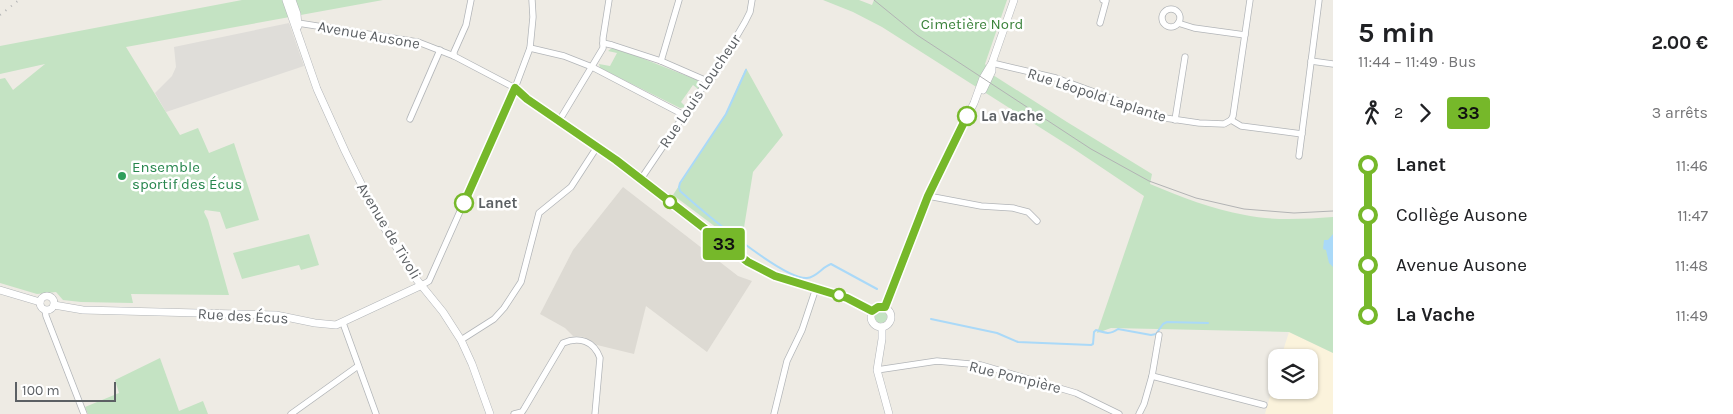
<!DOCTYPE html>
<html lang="fr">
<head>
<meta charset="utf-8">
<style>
  body { margin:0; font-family:Karla,sans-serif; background:#f6f6f6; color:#202124; height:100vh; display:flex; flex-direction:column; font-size:19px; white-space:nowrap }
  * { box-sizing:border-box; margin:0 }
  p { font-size:16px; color:#757577 }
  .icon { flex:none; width:28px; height:28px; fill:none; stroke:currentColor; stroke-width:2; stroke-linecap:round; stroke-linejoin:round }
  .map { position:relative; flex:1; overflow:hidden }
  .details { display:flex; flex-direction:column; background:#fff; width:400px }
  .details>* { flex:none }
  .badge { padding:0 10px; border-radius:4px; font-size:18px; line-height:32px }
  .tools { position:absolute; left:1268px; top:349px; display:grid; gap:10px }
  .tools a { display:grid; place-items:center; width:50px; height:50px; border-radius:10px; background:#fff; box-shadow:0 1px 4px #0004; font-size:25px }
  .scale { position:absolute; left:15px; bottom:12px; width:101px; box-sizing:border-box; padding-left:5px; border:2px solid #5c6064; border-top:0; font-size:14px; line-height:18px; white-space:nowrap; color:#5c6064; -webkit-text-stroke:4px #fff; paint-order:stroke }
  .map>.badge { position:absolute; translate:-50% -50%; box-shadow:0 0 0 2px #fff }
  .legs { display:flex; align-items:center; gap:8px; height:55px; padding:0 25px; font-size:16px }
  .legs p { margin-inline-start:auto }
  .summary { display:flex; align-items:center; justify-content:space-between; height:85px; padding:0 25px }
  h1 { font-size:28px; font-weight:700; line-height:38px }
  ul { padding:0 25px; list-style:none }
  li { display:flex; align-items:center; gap:18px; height:50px; font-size:19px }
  li i { display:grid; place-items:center; width:8px; height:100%; margin:0 6px; background:currentColor }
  li i::after { content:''; width:12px; height:12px; margin:-6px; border:4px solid; border-radius:50%; background:#fff }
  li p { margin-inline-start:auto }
  li:first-child i { background:linear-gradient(#0000 50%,currentColor 0) }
  li:last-child i { background:linear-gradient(currentColor 50%,#0000 0) }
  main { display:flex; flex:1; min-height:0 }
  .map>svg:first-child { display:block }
  .commercial { fill:#fbf3dc }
  .industrial { fill:#dfddd9 }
  .education { fill:#dddad3 }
  .green { fill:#c4e3c3 }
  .water { fill:#aad9f8 }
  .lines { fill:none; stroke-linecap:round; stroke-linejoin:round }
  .stream { stroke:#aad9f8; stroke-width:2 }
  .minor-casing { stroke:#b2b5b8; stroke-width:7 }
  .tertiary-casing { stroke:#b2b5b8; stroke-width:8 }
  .minor { stroke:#fff; stroke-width:5.5 }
  .tertiary { stroke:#fff; stroke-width:7 }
  .tram { stroke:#b2b3b4; stroke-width:1 }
  .rail { stroke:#b2b3b4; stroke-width:2; stroke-dasharray:1 6; stroke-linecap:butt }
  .line-1-casing { stroke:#fff; stroke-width:11 }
  .line-1 { stroke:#76b82a; stroke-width:8 }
  .stop-1-dot { fill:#fff; stroke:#76b82a; stroke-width:2.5 }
  .leisure-dot { fill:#2e9e5b; stroke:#fff; stroke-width:2 }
  .labels { text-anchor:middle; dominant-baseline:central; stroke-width:5; stroke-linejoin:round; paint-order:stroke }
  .park-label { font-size:15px; fill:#3c833c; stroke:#fff }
  .street-label { font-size:15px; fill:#5c6064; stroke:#fff }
  .stop-label { font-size:15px; font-weight:bold; fill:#5c6064; stroke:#fff; text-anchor:start }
  .leisure-label { font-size:15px; fill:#27864d; stroke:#fff; text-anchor:start }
</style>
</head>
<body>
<main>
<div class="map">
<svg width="1333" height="414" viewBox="0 0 1333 414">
  <rect width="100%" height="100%" fill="#eeebe4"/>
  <polygon class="commercial" points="1289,332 1333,353 1333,414 1265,414 1276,375 1276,390 1309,390 1309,358 1281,357"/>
  <polygon class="industrial" points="289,23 304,66 166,112 155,93 172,76 176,67 174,47"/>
  <polygon class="education" points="623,187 738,276 752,281 707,352 646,306 634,354 597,345 584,337 573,336 565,328 540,314 573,250"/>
  <g class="green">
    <polygon points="242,0 383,0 126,47 180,135 198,128 209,153 234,143 259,220 226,229 220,212 205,210 204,212 208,220 229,295 131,294 133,303 81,302 63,300 56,292 37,294 0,283 0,79 5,78 13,90 45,64 0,74 0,46"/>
    <path d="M823,0H859L872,5L874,0H1007L985,64L993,75L1067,122L1152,174L1150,184C1181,197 1212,209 1245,215C1273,221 1304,219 1333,217V353L1289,332L1111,328L1097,333L1144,196L1074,149L882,27L853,12Z"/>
    <polygon points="612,48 634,55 697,80 700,86 698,89 693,85 681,102 686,107 680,108 600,68 599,64 610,66 617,53 608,51"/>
    <polygon points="746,68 783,135 753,172 741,246 673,195 726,113"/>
    <polygon points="309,234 319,265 301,270 299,265 242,279 233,253"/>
    <circle cx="881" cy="317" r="6"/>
    <polygon points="160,358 179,411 203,401 208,414 88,414 85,407 119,393 115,380"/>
  </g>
  <polygon class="water" points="1333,234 1333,267 1329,263 1326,250 1323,249 1324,240 1328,240"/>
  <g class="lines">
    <g class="stream">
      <path d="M746,70L726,114L680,183L679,187L680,191C700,209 783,280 807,278C817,277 822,267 831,264L877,289"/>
      <path d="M931,319L997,333L1018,342L1091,345L1093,344L1094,332L1096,330C1105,333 1110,335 1118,329L1151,335L1156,334L1163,324L1167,322L1208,323"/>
    </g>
    <g class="minor-casing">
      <g id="minor">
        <circle cx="1171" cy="18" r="9"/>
        <polyline points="298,23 418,42 454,56 515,88 517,92 527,99 616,160 748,262 775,276 847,298 872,311"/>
        <polyline points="1100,23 1106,1 1103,0"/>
        <polyline points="1178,23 1194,28 1245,35"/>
        <polyline points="603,43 612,45 661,61 707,81"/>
        <polyline points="530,48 564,56 592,67 684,115"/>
        <polyline points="454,56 454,52 466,25 471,0"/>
        <polyline points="661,61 679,0"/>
        <polyline points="1311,61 1333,64"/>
        <polyline points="992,63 1056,78 1165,118 1199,123 1224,124 1231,120 1233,116 1250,0"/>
        <polyline points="410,119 440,50"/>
        <polyline points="1175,120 1185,57"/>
        <polyline points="1231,120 1241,126 1302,134"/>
        <polyline points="559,121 603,48 603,38 609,0"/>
        <polyline points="1299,156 1319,0"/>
        <polyline points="641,179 707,81 711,80 745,22 750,12 752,0"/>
        <polyline points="928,196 981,206 1013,208 1028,212 1037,221"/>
        <polyline points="422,285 429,281 515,88 530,48 533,17 532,0"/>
        <polyline points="45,310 46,316 84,414"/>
        <polyline points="343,323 376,414"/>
        <polyline points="461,340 494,319 504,308 521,282 539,213 571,187 597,147"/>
        <polyline points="877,370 937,361 981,365 1076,393 1119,414"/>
        <polyline points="1152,376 1159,335"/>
        <polyline points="291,414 358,366"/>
        <path d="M514,414L522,412L524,409L563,343C579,336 594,341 600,358L595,414"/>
        <polyline points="774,414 787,361 802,330 816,288"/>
        <polyline points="1139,414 1144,404 1152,376 1264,405"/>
      </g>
    </g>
    <g class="tertiary-casing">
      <g id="tertiary">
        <polyline points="286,0 317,89 345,151 377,216 417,280 443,312 461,340 472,364 490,414"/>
        <polyline points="292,0 297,14 298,26"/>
        <polyline points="983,90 992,71 992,65"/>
        <polyline points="0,290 40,302"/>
        <circle cx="47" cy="303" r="7"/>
        <polyline points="54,305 83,310 276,315 315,323 336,325 422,285"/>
        <circle cx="881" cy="317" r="10"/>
        <polyline points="885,307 928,196 974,103 983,78 992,63 1014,0"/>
        <polyline points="882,327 882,339 877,370 889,414"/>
      </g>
    </g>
    <use href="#minor" class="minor"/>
    <use href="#tertiary" class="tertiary"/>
    <polyline class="tram" points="874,0 917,35 1091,149 1149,181 1196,198 1244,209 1294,213 1333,211"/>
    <polyline class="rail" points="0,15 19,0"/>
  </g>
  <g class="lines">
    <g class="line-1-casing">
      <polyline id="line-1" points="464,203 515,88 527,99 616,160 748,262 775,276 847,298 872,311 878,307 885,307 928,196 967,116"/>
    </g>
    <use href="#line-1" class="line-1"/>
  </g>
  <g class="stop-1-dot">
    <circle cx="967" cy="116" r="9"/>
    <circle cx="670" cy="202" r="6"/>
    <circle cx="464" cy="203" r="9"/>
    <circle cx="839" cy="295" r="6"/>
  </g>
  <circle class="leisure-dot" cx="122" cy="176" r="5"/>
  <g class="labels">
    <g class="park-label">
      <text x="972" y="24">Cimetière Nord</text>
    </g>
    <g class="street-label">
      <text transform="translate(369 35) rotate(10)">Avenue Ausone</text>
      <text transform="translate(700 91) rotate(-56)">Rue Louis Loucheur</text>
      <text transform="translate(1097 95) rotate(18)">Rue Léopold Laplante</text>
      <text transform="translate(389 231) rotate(59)">Avenue de Tivoli</text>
      <text transform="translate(243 316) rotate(3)">Rue des Écus</text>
      <text transform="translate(1015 377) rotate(14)">Rue Pompière</text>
    </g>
    <g class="stop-label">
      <text x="981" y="116">La Vache</text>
      <text x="478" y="203">Lanet</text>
    </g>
    <g class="leisure-label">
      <text x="132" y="167">Ensemble<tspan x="132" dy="17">sportif des Écus</tspan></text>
    </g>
  </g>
</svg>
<div class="tools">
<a><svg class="icon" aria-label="layers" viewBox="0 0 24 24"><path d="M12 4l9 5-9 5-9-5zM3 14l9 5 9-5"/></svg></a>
</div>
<div class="scale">100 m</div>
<b class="badge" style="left:724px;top:244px;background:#76b82a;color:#111">33</b>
</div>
<section class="details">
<div class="summary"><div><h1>5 min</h1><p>11:44 – 11:49 · Bus</p></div><b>2.00 €</b></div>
<div class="legs"><svg class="icon" aria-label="walk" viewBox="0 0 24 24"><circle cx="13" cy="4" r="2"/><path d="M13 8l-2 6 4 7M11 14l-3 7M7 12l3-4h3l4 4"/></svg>2<svg class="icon" aria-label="forward" viewBox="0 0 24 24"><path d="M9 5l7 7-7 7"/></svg><b class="badge" style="background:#76b82a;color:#111">33</b><p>3 arrêts</p></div>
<ul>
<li><i style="color:#76b82a"></i><b>Lanet</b><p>11:46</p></li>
<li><i style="color:#76b82a"></i><span>Collège Ausone</span><p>11:47</p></li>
<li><i style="color:#76b82a"></i><span>Avenue Ausone</span><p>11:48</p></li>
<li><i style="color:#76b82a"></i><b>La Vache</b><p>11:49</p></li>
</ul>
</section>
</main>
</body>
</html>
